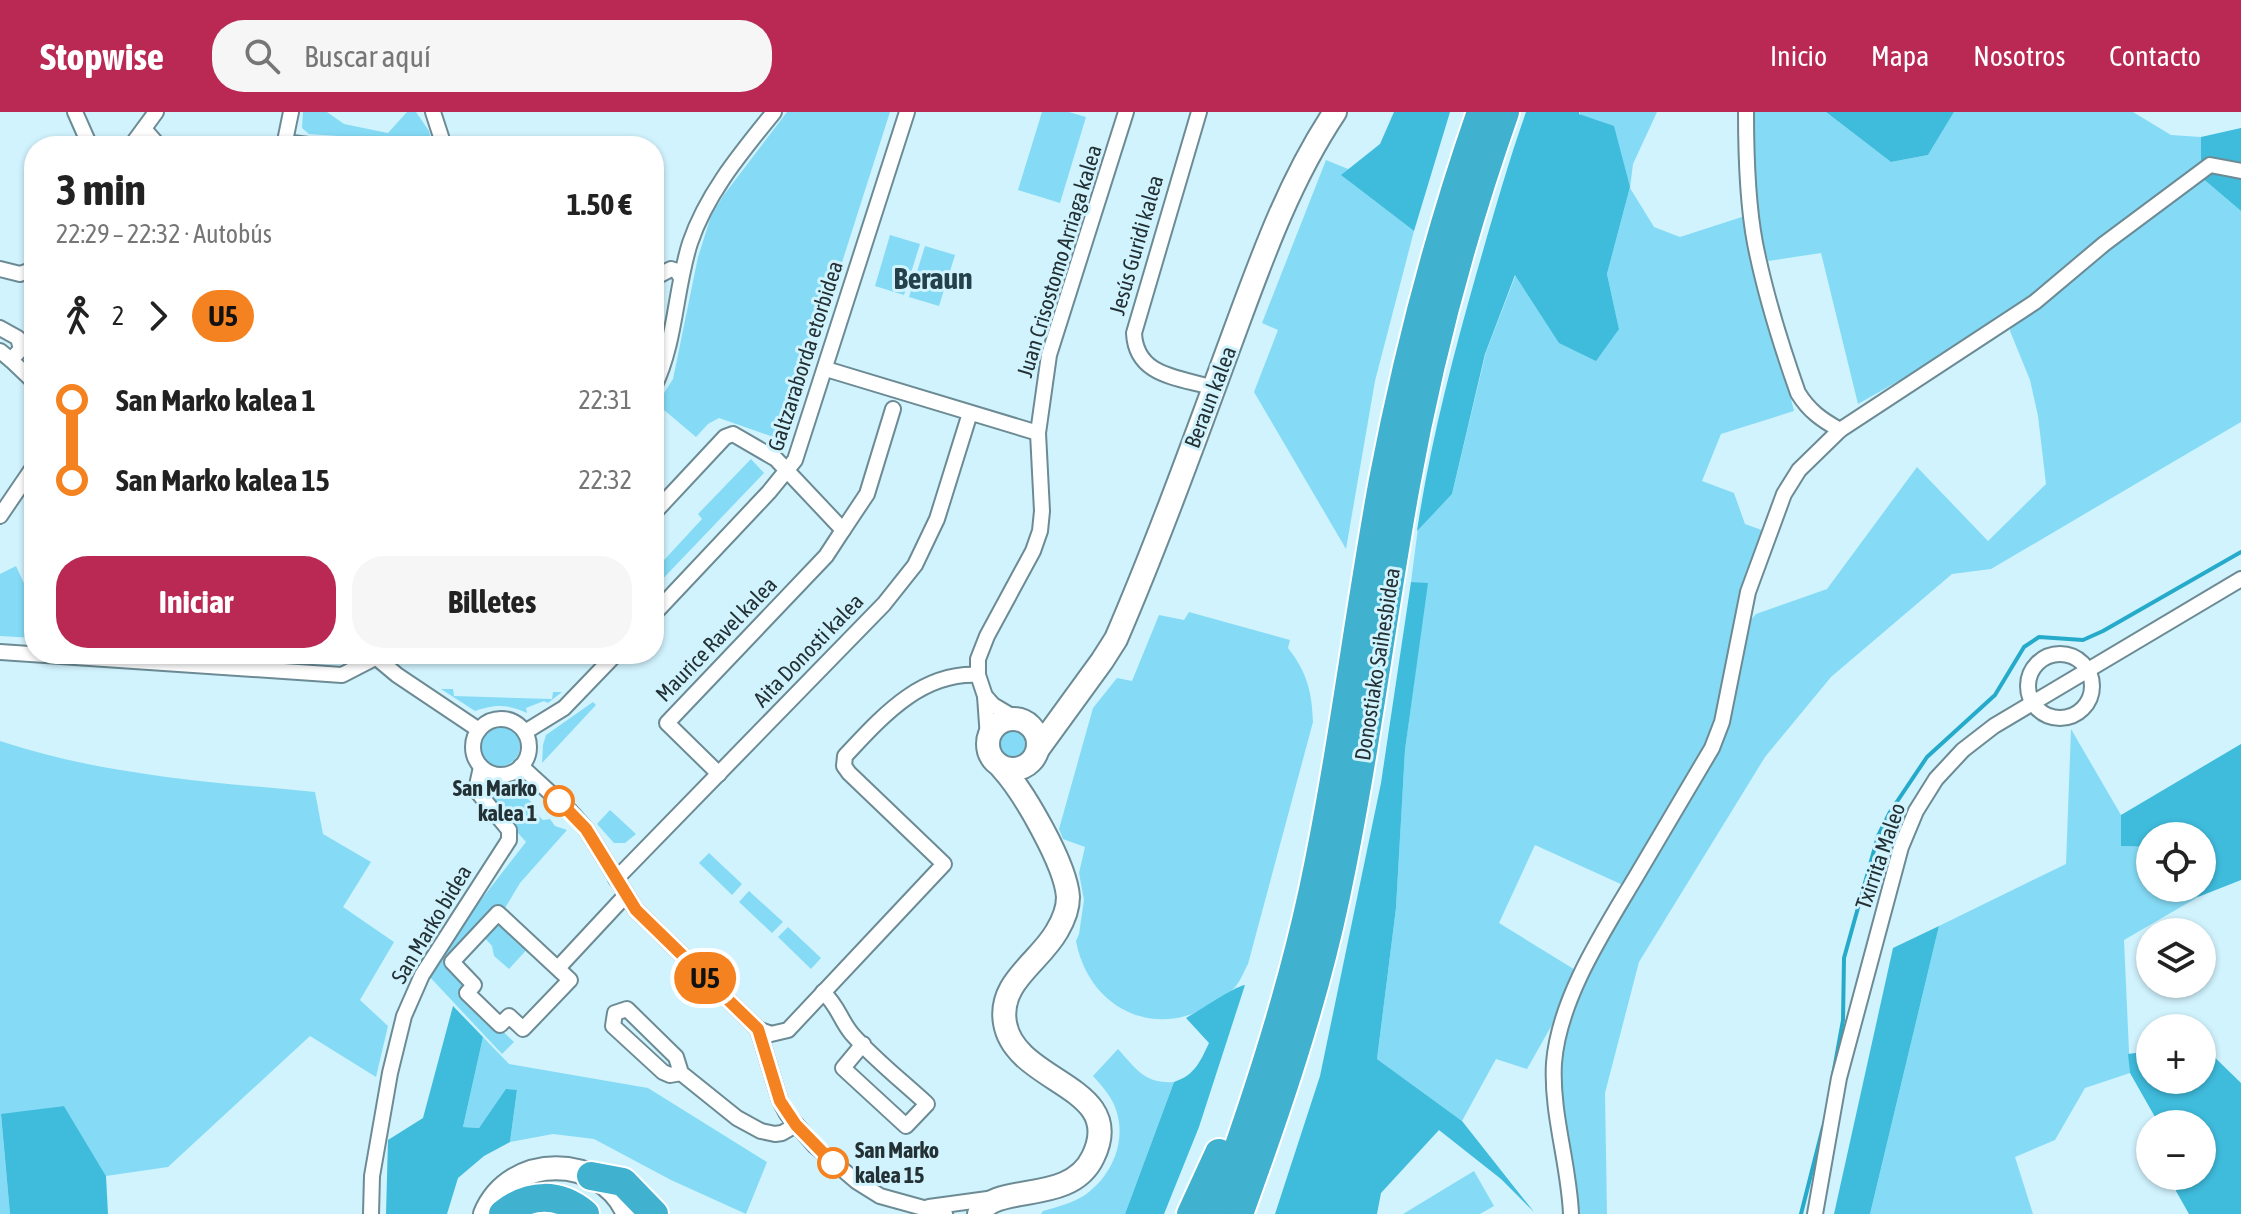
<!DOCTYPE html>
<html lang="es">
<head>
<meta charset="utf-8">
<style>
  body { margin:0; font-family:"Asap Condensed",sans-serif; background:#f6f6f6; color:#222; height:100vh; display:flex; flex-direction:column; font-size:30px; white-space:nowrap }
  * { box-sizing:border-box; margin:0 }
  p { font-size:26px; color:#767676 }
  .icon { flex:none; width:44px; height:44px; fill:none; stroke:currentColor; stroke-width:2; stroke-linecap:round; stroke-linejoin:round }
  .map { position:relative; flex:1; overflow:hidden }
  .details { position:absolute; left:24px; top:24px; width:640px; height:528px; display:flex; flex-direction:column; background:#fff; border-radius:32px; box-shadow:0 2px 6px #0004 }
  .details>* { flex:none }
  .badge { padding:0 16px; border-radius:26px; font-size:28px; line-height:52px }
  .controls { position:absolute; left:2136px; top:710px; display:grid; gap:16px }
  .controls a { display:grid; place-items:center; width:80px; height:80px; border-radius:50%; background:#fff; box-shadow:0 2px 6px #0004; font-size:40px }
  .map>.badge { position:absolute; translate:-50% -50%; box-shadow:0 0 0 4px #fff }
  .legs { display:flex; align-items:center; gap:12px; height:88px; padding:0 32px; font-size:26px }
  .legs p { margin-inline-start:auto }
  .summary { display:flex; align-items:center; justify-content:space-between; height:136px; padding:0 32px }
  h1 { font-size:44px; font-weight:700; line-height:60px }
  .action { display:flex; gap:16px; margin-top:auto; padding:16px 32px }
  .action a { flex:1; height:92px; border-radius:32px; background:#b92954; color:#fff; font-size:32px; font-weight:700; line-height:92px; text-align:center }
  .action a+a { background:#f6f6f6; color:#222 }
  ul { padding:0 32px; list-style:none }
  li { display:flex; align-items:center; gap:28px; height:80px; font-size:30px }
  li i { display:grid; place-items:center; width:12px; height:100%; margin:0 10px; background:currentColor }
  li i::after { content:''; width:20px; height:20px; margin:-10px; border:6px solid; border-radius:50%; background:#fff }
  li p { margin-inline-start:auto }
  li:first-child i { background:linear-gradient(#0000 50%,currentColor 0) }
  li:last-child i { background:linear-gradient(currentColor 50%,#0000 0) }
  header { display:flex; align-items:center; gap:48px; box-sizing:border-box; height:112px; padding:0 40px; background:#b92954; color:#fff }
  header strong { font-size:38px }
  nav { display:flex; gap:44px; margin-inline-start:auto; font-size:28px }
  .search { width:560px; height:72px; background:#f6f6f6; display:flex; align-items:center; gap:20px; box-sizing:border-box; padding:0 28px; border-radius:32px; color:#767676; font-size:30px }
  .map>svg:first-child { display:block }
  .green { fill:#85dbf5 }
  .forest { fill:#3fbbdc }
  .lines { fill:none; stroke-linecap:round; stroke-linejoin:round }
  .stream { stroke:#26aaca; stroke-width:4 }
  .street-casing { stroke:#6c8b95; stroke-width:18 }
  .secondary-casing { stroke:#6c8b95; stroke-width:26 }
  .highway-casing { stroke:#fff; stroke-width:32 }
  .street { stroke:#fff; stroke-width:14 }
  .secondary { stroke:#fff; stroke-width:22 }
  .highway { stroke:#40b1ce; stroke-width:28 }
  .line-1-casing { stroke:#fff; stroke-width:18 }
  .line-1 { stroke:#f58220; stroke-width:12 }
  .stop-1-dot { fill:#fff; stroke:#f58220; stroke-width:4 }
  .labels { text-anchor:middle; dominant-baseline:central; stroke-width:6; stroke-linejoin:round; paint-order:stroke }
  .street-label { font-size:22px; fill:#233034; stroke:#d1f3fe }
  .stop-label { font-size:22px; font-weight:bold; fill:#233034; stroke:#d1f3fe; text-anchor:end }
  .district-label { font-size:30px; font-weight:bold; fill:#24414a; stroke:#d1f3fe }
</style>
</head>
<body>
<header>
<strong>Stopwise</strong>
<div class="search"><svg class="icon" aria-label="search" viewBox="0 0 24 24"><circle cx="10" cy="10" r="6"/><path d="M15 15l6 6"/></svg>Buscar aquí</div>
<nav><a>Inicio</a><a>Mapa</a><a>Nosotros</a><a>Contacto</a></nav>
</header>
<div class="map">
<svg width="2241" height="1102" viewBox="0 0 2241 1102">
  <rect width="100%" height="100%" fill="#d1f3fe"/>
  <g class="green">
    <polygon points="303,0 327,0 344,12 388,21 407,0 416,0 429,19 433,34 379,34 354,25 309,22 302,16"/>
    <polygon points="787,0 890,0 785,329 719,306 708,312 696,325 657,292 673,267 698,145 711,104 723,84"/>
    <polygon points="1042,0 1069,0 1086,5 1060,91 1018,78"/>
    <polygon points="1579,0 1657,0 1633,52 1630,76 1654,115 1680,125 1748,103 1763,175 1794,299 1721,322 1702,369 1734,381 1745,412 1767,420 1717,604 1698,651 1625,774 1535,733 1499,811 1577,859 1557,904 1527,957 1496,947 1462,1009 1377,947 1396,796 1405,638 1427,472 1411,470 1418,416 1452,382 1486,240 1516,162 1619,217 1607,162 1630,75"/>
    <polygon points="1753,0 1826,0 1891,50 1928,43 1954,0 2133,0 2171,23 2201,25 2201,65 2241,99 2241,310 1991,457 1952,462 1831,565 1765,645 1639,850 1605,981 1607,1102 1574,1102 1558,977 1557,950 1573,890 1613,810 1727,614 1744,516 1756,502 1827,477 1917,355 1988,429 2046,372 2038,304 2030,268 2010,219 2015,193 1923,255 1858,292 1821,141 1768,149 1758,109"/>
    <polygon points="1326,48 1353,59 1349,69 1414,119 1375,269 1346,437 1254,280 1278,218 1262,211"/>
    <polygon points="890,123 920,132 904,183 875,174"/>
    <polygon points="925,134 955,143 939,194 909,185"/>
    <polygon points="751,347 764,361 654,476 654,459 702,407 698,402"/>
    <polygon points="16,454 33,491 25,494 34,511 34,526 0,524 0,462"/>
    <path d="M1189,500L1290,528L1288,536C1307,560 1312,580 1313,610L1248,852C1244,859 1241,868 1236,874C1229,883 1216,891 1206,896C1148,926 1088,893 1076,829L1079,822L1084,788L1079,761L1085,735L1063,727L1059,717L1093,596L1117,566L1132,569L1159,503L1184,508Z"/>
    <path d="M441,577H453L454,584L552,587L553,580H562L548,591L544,589L526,596L527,601C507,592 496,592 475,599Z"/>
    <polygon points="593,590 596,593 542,651 543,633 546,623"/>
    <circle cx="500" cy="634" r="20"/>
    <circle cx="1012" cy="632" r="18"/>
    <polygon points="2071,617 2121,703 2122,734 2150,735 2150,776 2191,776 2198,785 2124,828 2130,961 2085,976 2055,1028 2015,1045 2033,1102 1870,1102 1939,814 2066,752"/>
    <path d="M0,629C102,663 209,670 315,680L323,722L371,750L343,795L394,830L360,888L388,914L376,965L310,924L168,1055L106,1064L64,994L1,1003L10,1102H0Z"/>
    <polygon points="480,673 493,677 517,677 537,695 535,701 543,708 550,707 555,714 567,718 520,771 502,801 449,851 471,873 463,881 514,930 502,942 428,863 441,847 438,843 526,730 495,695"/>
    <polygon points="610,698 636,722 625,731 614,731 597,712"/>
    <polygon points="709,741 742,772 732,783 699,751"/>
    <polygon points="749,779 783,810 772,821 739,790"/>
    <polygon points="499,805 530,834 509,857 494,844 492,834 483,824"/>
    <polygon points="788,815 821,846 811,857 778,825"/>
    <polygon points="483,925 509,952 648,976 767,1050 746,1102 671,1068 594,1027 553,1022 510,1030 517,978 506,978 479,1016 463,1015"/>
    <path d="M1118,937C1136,957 1145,972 1174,970L1125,1102H1041L1043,1099C1057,1095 1073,1091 1085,1083C1112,1064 1128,1028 1115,995C1111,984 1101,973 1093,964Z"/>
    <polygon points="1474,1059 1494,1094 1480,1102 1403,1102"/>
  </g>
  <g class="forest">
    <polygon points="1394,0 1450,0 1414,119 1341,63 1380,32"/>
    <path d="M1526,0H1579V2L1614,14L1630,75L1607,162L1619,217L1596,249L1559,231L1515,163L1485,242L1452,382L1417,419C1430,332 1452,248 1476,163C1492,108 1507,54 1526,0Z"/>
    <polygon points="1826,0 1954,0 1928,43 1891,50"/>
    <polygon points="2241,16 2241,99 2201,65 2201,25"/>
    <polygon points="1411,470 1428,471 1405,638 1396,796 1377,947 1462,1009 1534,1100 1501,1067 1439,1018 1381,1081 1377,1102 1275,1102 1320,964 1381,671"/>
    <polygon points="2241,632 2241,768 2198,785 2191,776 2202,776 2202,724 2150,724 2150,735 2121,734 2121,703"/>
    <polygon points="1939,814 1870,1102 1834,1102 1893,836"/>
    <path d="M1245,873L1199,1015L1164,1102H1125L1174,970C1195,963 1200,950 1209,931L1186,906C1201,898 1233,875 1245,873Z"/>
    <polygon points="453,894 483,925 463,1015 479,1016 506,977 517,978 510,1030 484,1044 458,1066 447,1102 386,1102 388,1028 423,1006"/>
    <polygon points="2202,933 2241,971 2241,1102 2189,1102 2176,1079 2177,1064 2202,1064 2202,1012 2159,1012 2130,961 2128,942 2150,939 2150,968 2202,968"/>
    <polygon points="64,994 106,1064 108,1102 10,1102 1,1002"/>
  </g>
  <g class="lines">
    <g class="stream">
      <polyline points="1833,963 1843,908 1844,846 1878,724 1890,700 1927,645 1995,583 2024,535 2039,525 2083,528 2103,519 2241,440"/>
      <polyline points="1801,1102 1823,1015"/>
    </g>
    <g class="street-casing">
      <g id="street">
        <polyline points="75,0 90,34"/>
        <polyline points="433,0 444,34"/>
        <path d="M1199,0L1134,221C1136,265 1179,265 1214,276"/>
        <path d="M1746,0C1746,43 1747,89 1755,131C1765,182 1781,233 1798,281C1809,299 1822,308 1840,318"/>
        <polyline points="144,17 159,34"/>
        <polyline points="284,30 316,34"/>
        <polyline points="131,34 156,0"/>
        <polyline points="284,34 291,0"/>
        <polyline points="0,157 20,162 34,157"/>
        <polyline points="654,166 671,157 677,159 681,166"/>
        <polyline points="0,216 18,226 21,237 11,248 0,239"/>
        <polyline points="11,248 34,270"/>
        <polyline points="826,257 1038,321"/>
        <path d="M654,275C676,230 675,178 690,131C707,81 741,41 774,0"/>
        <polyline points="654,401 725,325 733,322 776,347 843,418 826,444 667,611 719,662"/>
        <polyline points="0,404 34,354"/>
        <polyline points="843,418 867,382 893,297"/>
        <polyline points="654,502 769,380 795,348 907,0"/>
        <polyline points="0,540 342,563 375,546"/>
        <polyline points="372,542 397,563 479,618"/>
        <circle cx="2060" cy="574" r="32"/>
        <polyline points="985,584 988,626"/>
        <polyline points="1015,606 993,593 985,584 978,563 978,547 987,524 1033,439 1040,419 1042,399 1038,321 1049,243 1126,0"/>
        <circle cx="501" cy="635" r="28"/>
        <polyline points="525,620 564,596 616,542"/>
        <polyline points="521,654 570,699 586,717 636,798 758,917 780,989 787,1002 815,1034 856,1069 880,1084 945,1102"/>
        <polyline points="616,767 884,492 915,453 937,407 970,301"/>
        <polygon points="498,801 570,868 523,917 509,904 500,913 467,881 474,873 452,850"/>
        <polyline points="558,856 626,783"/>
        <path d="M823,880C839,895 840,908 852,922C874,947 902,969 927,992L906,1014L843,956L863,932"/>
        <path d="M758,917L771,922L788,918L944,752L849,661L844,654L845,644C881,606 920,560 978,563"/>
        <polyline points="681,961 670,963 663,960 613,914 615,901 627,897 676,945 681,961 737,1006 761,1019 775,1022 782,1021 796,1013"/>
        <polyline points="929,1095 995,1086"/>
        <polyline points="371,1102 372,1064 390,961 404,904 422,863 509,728 509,718 476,678 481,655"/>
        <path d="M1571,1102C1569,1052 1551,1001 1554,951C1559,886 1605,817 1637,763C1662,721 1687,678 1712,636L1722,610L1748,480L1784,382L1799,358L1840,318L2035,190L2104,132L2210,53L2241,59"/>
        <polyline points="1815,1102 1839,966 1901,735 1916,699 1936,667 1963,638 1994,614 2241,467"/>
      </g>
    </g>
    <g class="secondary-casing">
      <g id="secondary">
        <circle cx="1013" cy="632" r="25"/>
        <path d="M1038,637L1102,549L1116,527C1156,434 1191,338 1226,243C1257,160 1285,75 1335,0"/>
        <path d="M485,1102C510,1041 602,1041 628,1102"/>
        <path d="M979,1102C995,1070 1070,1094 1093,1045C1128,973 1015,972 1005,911C998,870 1039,851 1057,819C1063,809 1068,796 1068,785C1066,753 1024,680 1002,656"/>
      </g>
    </g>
    <g class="highway-casing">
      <g id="highway">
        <polyline points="591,1064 623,1070 654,1102"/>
        <path d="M503,1102C529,1081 559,1080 585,1102"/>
        <polyline points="1191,1102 1219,1041"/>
        <path d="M1215,1102C1253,996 1289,889 1313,778C1342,642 1358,504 1383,368C1407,243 1439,120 1481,0"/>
        <path d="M1239,1102C1277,998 1313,893 1336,784C1365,648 1381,510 1406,373C1429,246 1462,122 1505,0"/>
      </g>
    </g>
    <use href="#street" class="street"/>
    <use href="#secondary" class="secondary"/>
    <use href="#highway" class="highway"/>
  </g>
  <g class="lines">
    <g class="line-1-casing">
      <polyline id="line-1" points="559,689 586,717 636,798 758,917 780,989 796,1013 833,1051"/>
    </g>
    <use href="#line-1" class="line-1"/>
  </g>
  <g class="stop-1-dot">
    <circle cx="559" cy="689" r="14"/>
    <circle cx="833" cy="1051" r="14"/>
  </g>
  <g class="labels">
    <g class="street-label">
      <text transform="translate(1136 133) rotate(-74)">Jesús Guridi kalea</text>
      <text transform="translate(1059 149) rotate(-73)">Juan Crisostomo Arriaga kalea</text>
      <text transform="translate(805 244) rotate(-72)">Galtzaraborda etorbidea</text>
      <text transform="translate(1210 285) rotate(-69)">Beraun kalea</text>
      <text transform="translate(716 527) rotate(-46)">Maurice Ravel kalea</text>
      <text transform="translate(808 538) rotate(-46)">Aita Donosti kalea</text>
      <text transform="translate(1377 552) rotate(-81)">Donostiako Saihesbidea</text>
      <text transform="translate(1880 744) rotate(-71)">Txirrita Maleo</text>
      <text transform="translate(431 812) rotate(-59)">San Marko bidea</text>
    </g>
    <g class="stop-label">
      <text x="537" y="676">San Marko<tspan x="537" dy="25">kalea 1</tspan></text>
      <text x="855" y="1038" text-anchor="start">San Marko<tspan x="855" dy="25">kalea 15</tspan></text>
    </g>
    <g class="district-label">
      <text x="933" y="166">Beraun</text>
    </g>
  </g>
</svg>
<div class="controls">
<a><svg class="icon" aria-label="locate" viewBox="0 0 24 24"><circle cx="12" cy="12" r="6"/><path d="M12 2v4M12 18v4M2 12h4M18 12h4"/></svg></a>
<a><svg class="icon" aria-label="layers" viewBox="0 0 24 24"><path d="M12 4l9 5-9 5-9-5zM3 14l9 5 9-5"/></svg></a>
<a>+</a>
<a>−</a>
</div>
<b class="badge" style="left:705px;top:866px;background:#f58220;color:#111">U5</b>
<section class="details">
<div class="summary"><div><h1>3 min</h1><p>22:29 – 22:32 · Autobús</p></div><b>1.50 €</b></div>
<div class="legs"><svg class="icon" aria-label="walk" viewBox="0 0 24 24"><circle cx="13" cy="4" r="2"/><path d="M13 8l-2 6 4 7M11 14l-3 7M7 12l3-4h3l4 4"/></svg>2<svg class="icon" aria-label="forward" viewBox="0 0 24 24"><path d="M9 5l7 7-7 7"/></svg><b class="badge" style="background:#f58220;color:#111">U5</b></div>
<ul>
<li><i style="color:#f58220"></i><b>San Marko kalea 1</b><p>22:31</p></li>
<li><i style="color:#f58220"></i><b>San Marko kalea 15</b><p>22:32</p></li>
</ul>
<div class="action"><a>Iniciar</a><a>Billetes</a></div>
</section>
</div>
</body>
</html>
